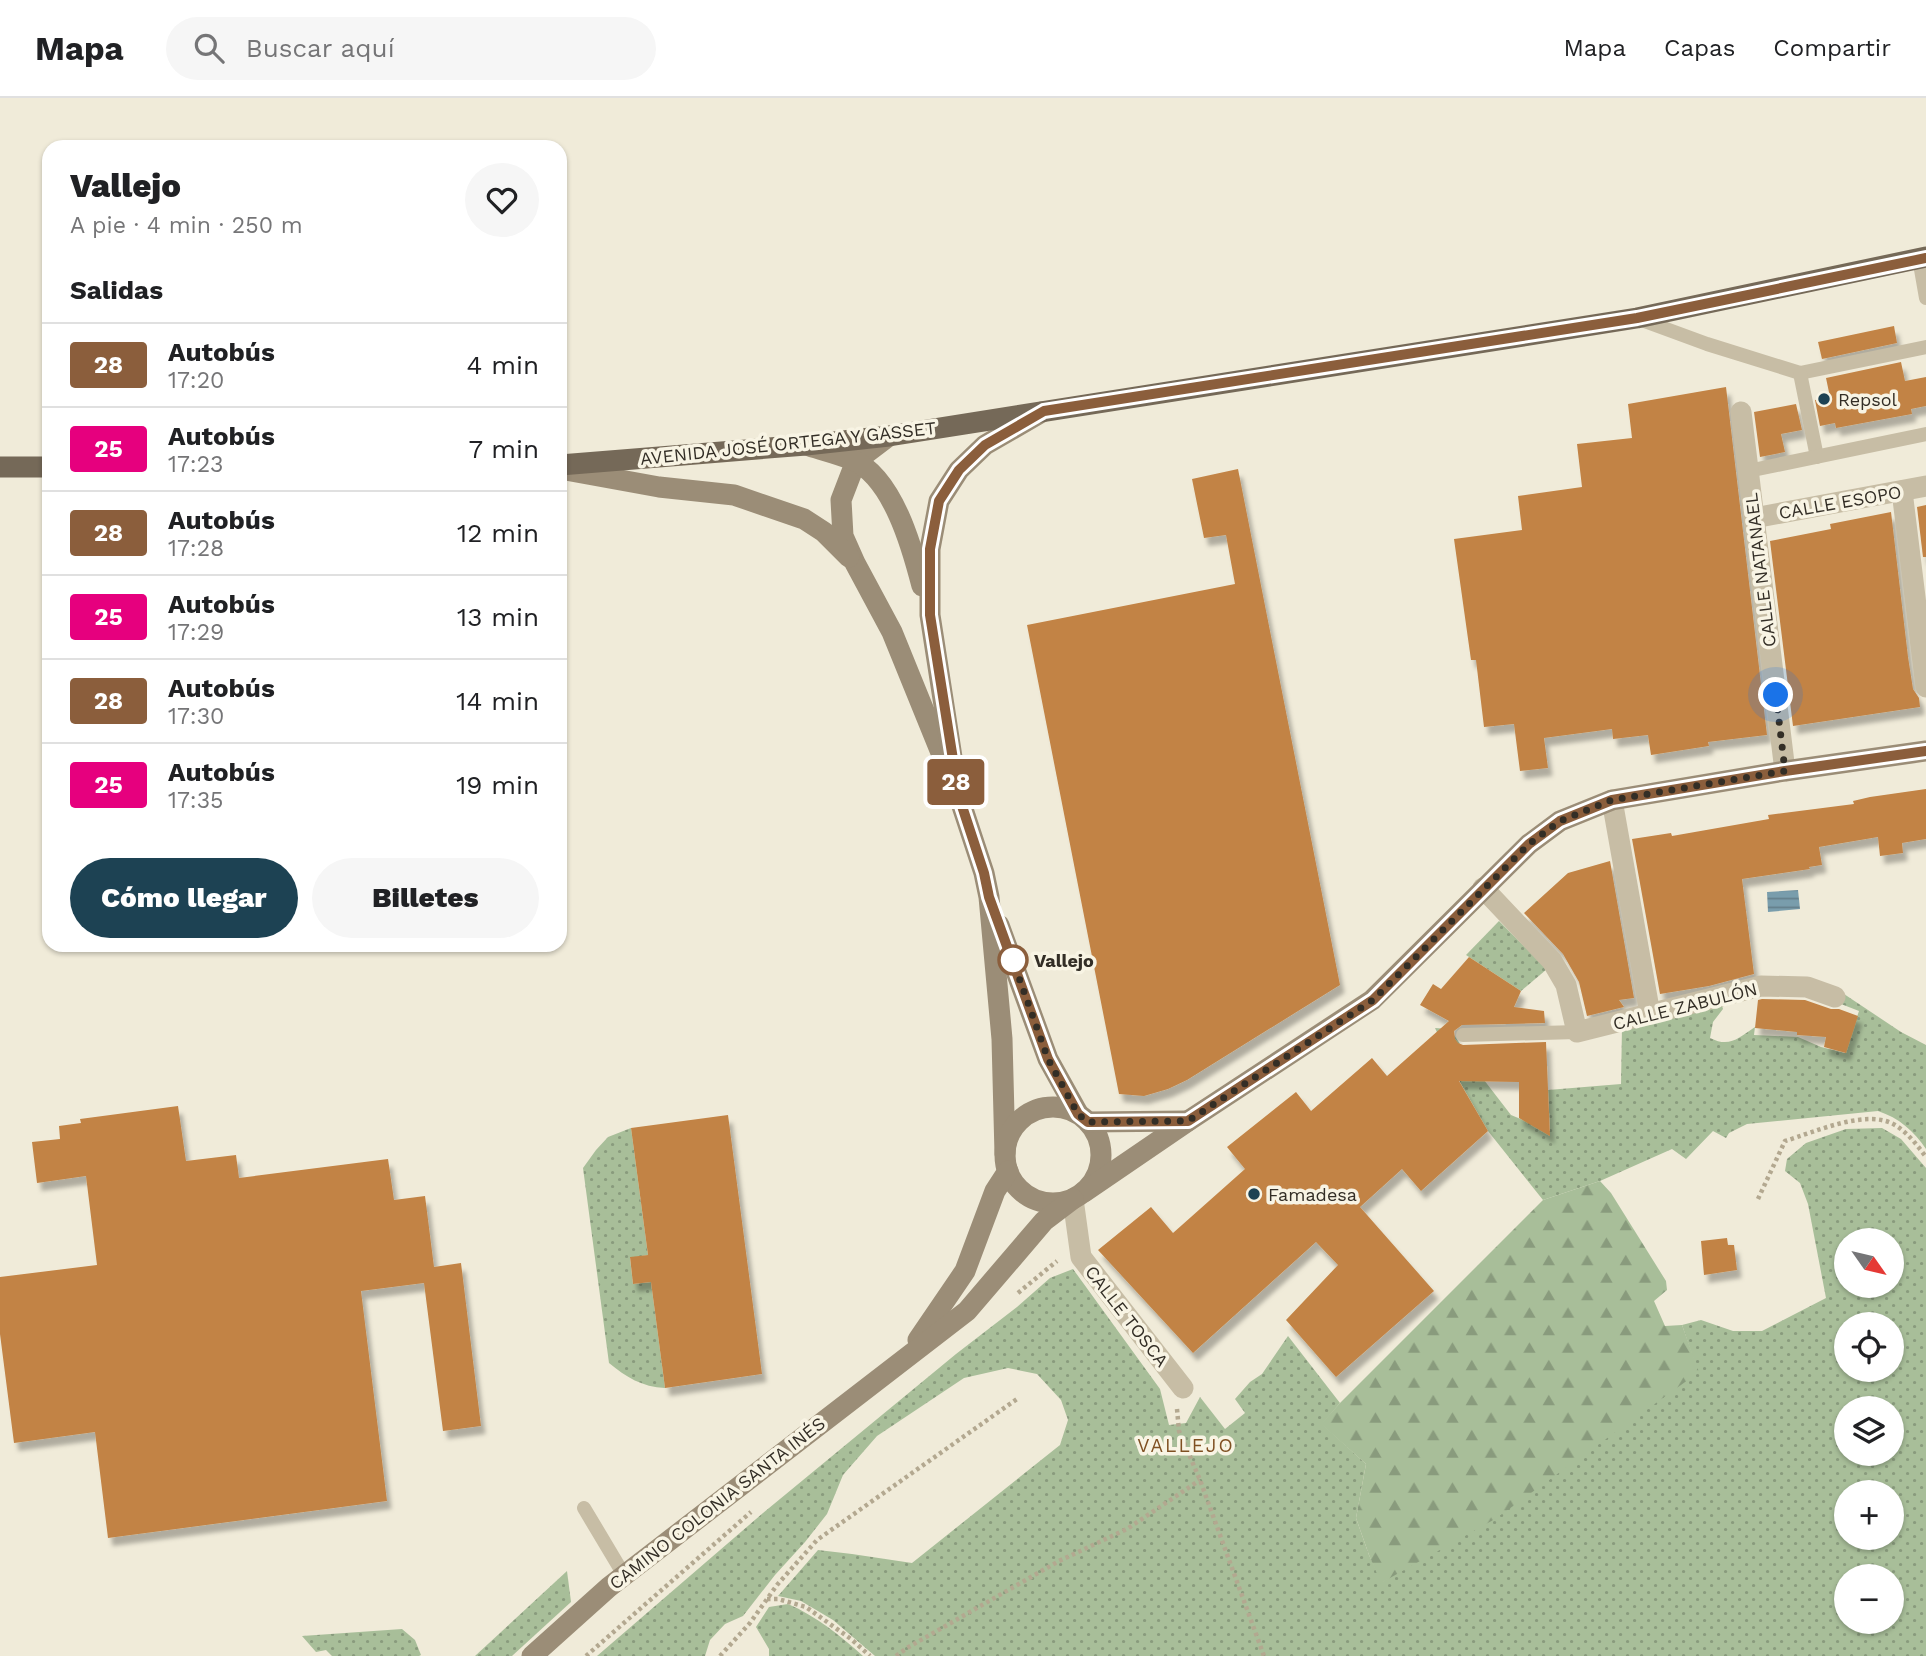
<!DOCTYPE html>
<html lang="es">
<head>
<meta charset="utf-8">
<style>
  body { margin:0; font-family:"Work Sans",sans-serif; background:#f6f6f6; color:#202124; height:100vh; display:flex; flex-direction:column; font-size:26px; white-space:nowrap }
  * { box-sizing:border-box; margin:0 }
  p { font-size:23px; color:#757577 }
  .icon { flex:none; width:38px; height:38px; fill:none; stroke:currentColor; stroke-width:2; stroke-linecap:round; stroke-linejoin:round }
  .map { position:relative; flex:1; overflow:hidden }
  .side { position:absolute; left:42px; top:42px; width:525px; height:812px; display:flex; flex-direction:column; background:#fff; border-radius:21px; box-shadow:0 2px 5px #0004 }
  .side>* { flex:none }
  .badge { padding:0 14px; border-radius:5px; font-size:24px; line-height:46px }
  .needle { width:46px; rotate:124deg }
  .fabs { position:absolute; left:1834px; top:1130px; display:grid; gap:14px }
  .fabs a { display:grid; place-items:center; width:70px; height:70px; border-radius:50%; background:#fff; box-shadow:0 2px 5px #0004; font-size:35px }
  .you { position:absolute; width:35px; height:35px; margin:-18px; border:5px solid #fff; border-radius:50%; background:#1a73e8; box-shadow:0 0 0 10px #1a73e833 }
  .map>.badge { position:absolute; translate:-50% -50%; box-shadow:0 0 0 4px #fff }
  h2 { padding:0 28px; font-size:26px; line-height:63px }
  .round { display:grid; place-items:center; flex:none; width:74px; height:74px; border-radius:37px; background:#f6f6f6 }
  .overview { display:flex; align-items:center; justify-content:space-between; height:119px; padding:0 28px }
  h1 { font-size:33px; font-weight:800; line-height:52px }
  .primary-button { display:flex; gap:14px; margin-top:auto; padding:14px 28px }
  .primary-button a { flex:1; height:80px; border-radius:42px; background:#1d4253; color:#fff; font-size:28px; font-weight:800; line-height:80px; text-align:center }
  .primary-button a+a { background:#f6f6f6; color:#202124 }
  ul { padding:0; list-style:none }
  li { display:flex; align-items:center; gap:21px; height:84px; padding:0 28px; border-top:2px solid #e0e0e0 }
  li div { flex:1 }
  li b { display:block; font-size:26px }
  li em { font-style:normal }
  li .badge { min-width:77px; font-weight:700; text-align:center }
  header { display:flex; align-items:center; gap:42px; box-sizing:border-box; height:98px; padding:0 35px; background:#fff; border-bottom:2px solid #e0e0e0 }
  header strong { font-size:33px }
  nav { display:flex; gap:38px; margin-inline-start:auto; font-size:24px }
  .search { width:490px; height:63px; background:#f6f6f6; display:flex; align-items:center; gap:18px; box-sizing:border-box; padding:0 24px; border-radius:38px; color:#757577; font-size:26px }
  .map>svg:first-child { display:block }
  .green { fill:url(#green-dots); fill-rule:evenodd }
  .forest { fill:url(#forest-firs) }
  .water { fill:url(#water-rules) }
  .building { fill:#c28345; filter:url(#shadow) }
  .lines { fill:none; stroke-linecap:round; stroke-linejoin:round }
  .path { stroke:#b3a890; stroke-width:4.5; stroke-dasharray:3.5 3.5; stroke-linecap:butt }
  .lane { stroke:#c7bda5; stroke-width:14 }
  .street { stroke:#c7bda5; stroke-width:21 }
  .secondary { stroke:#9b8d77; stroke-width:21 }
  .primary { stroke:#756958; stroke-width:21 }
  .line-casing { stroke:#fff; stroke-width:16 }
  .line { stroke:#8b5e3c; stroke-width:10 }
  .walk { stroke:#332e26; stroke-width:7; stroke-dasharray:0 12.6 }
  .poi-dot { fill:#1d4253; stroke:#f8f4e4; stroke-width:2.5 }
  .stop-dot { fill:#fff; stroke:#8b5e3c; stroke-width:3.5 }
  .labels { text-anchor:middle; dominant-baseline:central; stroke-width:7; stroke-linejoin:round; paint-order:stroke }
  .poi-label { font-size:18px; fill:#332e26; stroke:#f8f4e4; text-anchor:start }
  .street-label { font-size:18px; fill:#332e26; stroke:#f8f4e4 }
  .stop-label { font-size:18px; font-weight:bold; fill:#332e26; stroke:#f8f4e4; text-anchor:start }
  .neighbourhood-label { font-size:19px; letter-spacing:2px; fill:#7f5022; stroke:#f8f4e4 }
</style>
</head>
<body>
<header>
<strong>Mapa</strong>
<div class="search"><svg class="icon" aria-label="search" viewBox="0 0 24 24"><circle cx="10" cy="10" r="6"/><path d="M15 15l6 6"/></svg>Buscar aquí</div>
<nav><a>Mapa</a><a>Capas</a><a>Compartir</a></nav>
</header>
<div class="map">
<svg width="1926" height="1558" viewBox="0 0 1926 1558">
  <defs>
    <pattern id="green-dots" width="8" height="8" patternUnits="userSpaceOnUse" patternTransform="scale(1.75)"><rect width="8" height="8" fill="#a8be99"/><path d="M2 2h.1M6 6h.1" fill="none" stroke="#899b7d" stroke-width="1.8" stroke-linecap="round"/></pattern>
    <pattern id="forest-firs" width="22" height="20" patternUnits="userSpaceOnUse" patternTransform="scale(1.75)"><rect width="22" height="20" fill="#a8be99"/><path d="M5 1l3.5 6h-7zM16 11l3.5 6h-7z" fill="#899b7d"/></pattern>
    <pattern id="water-rules" width="6" height="5" patternUnits="userSpaceOnUse" patternTransform="scale(1.75)"><rect width="6" height="5" fill="#799dac"/><path d="M0 2.5h6" fill="none" stroke="#64808c"/></pattern>
    <filter id="shadow"><feDropShadow dx="4.5" dy="8" stdDeviation="2" flood-color="#0004"/></filter>
  </defs>
  <rect width="100%" height="100%" fill="#f0ebd9"/>
  <g class="green">
    <polygon points="1499,823 1547,871 1521,893 1466,857"/>
    <path d="M1844,896L1901,934L1926,947V1051C1914,1033 1899,1020 1878,1013L1747,1026L1729,1035L1726,1040L1713,1033L1686,1061L1672,1051L1600,1083L1543,1102L1488,1033L1461,986L1435,930L1450,931L1484,982L1511,1017L1550,1033L1548,992L1621,986L1622,929L1721,904L1723,911L1713,924L1710,940C1730,950 1738,940 1755,929L1754,937L1798,939L1821,949L1845,955L1859,913L1841,906Z"/>
    <path d="M631,1030L648,1157L630,1160L633,1186L651,1184L665,1290C642,1289 626,1279 609,1265L583,1070L596,1052L608,1039Z"/>
    <path d="M1882,1030L1901,1041L1926,1070V1558H875L833,1522L801,1503L778,1498L818,1452L852,1456L912,1465L1060,1347L1068,1322L1061,1302L1037,1276L1008,1270L964,1280L877,1338L843,1377L827,1416L805,1444L775,1477L743,1518L725,1526L710,1542L705,1558H597L763,1415L956,1256L1017,1209L1050,1180L1073,1171L1160,1291L1169,1327L1186,1325L1200,1299L1225,1331L1245,1315L1235,1301L1250,1284L1262,1276L1288,1238L1340,1305L1322,1326L1366,1366L1356,1420L1369,1457L1382,1484L1698,1274L1682,1227L1701,1222L1733,1233H1762L1826,1200L1808,1106L1800,1085L1785,1073L1787,1061L1806,1045L1846,1031ZM1846,1143H1892V1188H1846ZM1846,1227H1892V1272H1846ZM1846,1311H1892V1356H1846ZM1846,1395H1892V1440H1846ZM1846,1479H1892V1524H1846Z"/>
    <polygon points="567,1473 571,1504 512,1558 475,1558"/>
    <path d="M788,1506C816,1518 841,1538 863,1558H769V1551L756,1529L769,1509Z"/>
    <polygon points="402,1531 415,1542 421,1557 419,1558 332,1558 326,1552 316,1554 302,1538"/>
  </g>
  <polygon class="forest" points="1600,1083 1611,1095 1666,1183 1667,1192 1654,1203 1665,1228 1682,1227 1699,1274 1495,1421 1381,1485 1369,1457 1356,1420 1366,1366 1321,1326 1340,1305 1543,1102"/>
  <polygon class="water" points="1798,792 1800,811 1768,814 1767,794"/>
  <g class="building">
    <polygon points="1894,228 1897,245 1822,261 1818,244"/>
    <polygon points="1901,264 1905,283 1926,279 1926,308 1911,311 1912,316 1836,330 1835,325 1820,328 1815,302 1830,299 1826,280"/>
    <polygon points="1726,289 1767,637 1708,644 1709,648 1651,657 1648,637 1613,641 1612,631 1544,640 1548,670 1520,673 1514,626 1484,629 1476,562 1471,562 1454,441 1522,432 1518,398 1582,389 1577,346 1632,340 1628,306"/>
    <polygon points="1796,306 1802,332 1781,336 1785,354 1760,359 1754,314"/>
    <polygon points="1238,371 1340,887 1187,982 1168,991 1144,998 1119,996 1027,527 1235,486 1226,437 1204,440 1192,381"/>
    <polygon points="1926,407 1926,459 1923,459 1917,409"/>
    <polygon points="1891,414 1908,559 1913,591 1919,600 1920,609 1793,628 1770,443 1831,431 1830,426"/>
    <polygon points="1926,691 1926,741 1902,745 1903,755 1880,758 1878,739 1819,749 1822,767 1809,769 1810,771 1742,781 1754,876 1709,888 1660,896 1632,741 1671,735 1672,738 1769,721 1768,717 1854,706 1853,703 1870,699"/>
    <polygon points="1610,763 1634,900 1619,902 1624,909 1587,918 1579,884 1563,856 1524,815 1568,775"/>
    <polygon points="1469,859 1521,893 1514,909 1544,913 1545,925 1462,927 1454,933 1455,941 1458,945 1463,947 1546,944 1550,1038 1519,1020 1519,984 1459,983 1488,1033 1421,1093 1402,1071 1360,1109 1434,1193 1336,1279 1286,1222 1338,1167 1316,1144 1193,1255 1098,1152 1151,1109 1173,1135 1245,1071 1227,1049 1296,994 1311,1013 1372,960 1387,978 1449,923 1420,907 1433,886 1441,891"/>
    <polygon points="1762,901 1805,902 1831,911 1839,911 1858,918 1846,955 1824,949 1826,939 1797,937 1797,934 1755,930 1758,902"/>
    <polygon points="178,1008 186,1063 236,1057 239,1080 388,1061 394,1102 425,1098 434,1169 461,1165 481,1328 443,1333 424,1185 361,1193 387,1403 108,1440 95,1334 14,1345 0,1236 0,1179 97,1167 86,1078 37,1085 32,1044 60,1041 59,1028 81,1025 80,1021"/>
    <polygon points="728,1017 762,1276 665,1290 651,1184 633,1186 630,1159 648,1157 631,1030"/>
    <polygon points="1727,1140 1728,1147 1734,1147 1737,1172 1704,1177 1701,1143"/>
  </g>
  <g class="lines">
    <g class="path">
      <path d="M1758,1101L1785,1043C1815,1034 1867,1010 1895,1027C1908,1035 1917,1047 1926,1059"/>
      <polyline points="1018,1195 1057,1163"/>
      <polyline points="1177,1311 1179,1333 1200,1382 1264,1558"/>
      <polyline points="767,1501 778,1501 806,1509 851,1541 870,1558"/>
      <polyline points="586,1558 751,1414"/>
      <polyline points="720,1558 750,1525 777,1487 817,1442 1017,1301"/>
      <polyline points="896,1558 907,1550 1059,1463 1127,1431 1200,1382"/>
    </g>
    <g class="lane">
      <polyline points="1919,160 1926,200"/>
      <polyline points="1639,221 1707,246 1800,275 1926,249"/>
      <polyline points="1800,275 1817,359"/>
      <polyline points="1748,373 1926,336"/>
      <polyline points="1463,937 1577,934"/>
      <polyline points="584,1410 624,1477"/>
    </g>
    <g class="street">
      <polyline points="1741,314 1785,673"/>
      <polyline points="1902,393 1926,589"/>
      <polyline points="1754,420 1926,388"/>
      <polyline points="1612,702 1650,916"/>
      <polyline points="1483,790 1552,863 1566,887 1577,934 1761,888 1807,889 1835,899"/>
      <polyline points="1073,1101 1081,1159 1183,1290"/>
    </g>
    <g class="secondary">
      <polyline points="889,338 856,363 841,402 843,438 855,465 892,534 959,699 984,775 989,799 1002,941 1005,1056"/>
      <path d="M806,347C822,352 838,356 853,362C893,380 912,449 922,488"/>
      <polyline points="560,371 659,389 734,397 804,421 824,434 849,459"/>
      <polyline points="952,659 930,517 930,451 939,403 959,372 985,347 1042,314"/>
      <polyline points="999,827 1048,961 1078,1015"/>
      <circle cx="1053" cy="1057" r="48"/>
      <polyline points="1088,1024 1188,1023"/>
      <polyline points="1084,1094 1188,1023 1372,902 1529,746 1560,723 1612,702 1785,673 1926,653"/>
      <polyline points="918,1242 965,1173 995,1093 1008,1073"/>
      <polyline points="532,1558 609,1489 967,1213 1044,1123 1073,1101"/>
    </g>
    <g class="primary">
      <polyline points="560,367 806,347 889,338 1637,220 1926,159"/>
      <polyline points="0,369 49,369"/>
    </g>
  </g>
  <g class="lines">
    <g class="line-casing">
      <polyline id="line" points="1926,160 1637,220 1044,313 985,347 959,372 939,403 930,451 930,517 959,699 984,775 989,799 1048,961 1078,1016 1088,1024 1188,1023 1373,902 1529,746 1560,723 1612,702 1785,673 1926,653"/>
    </g>
    <use href="#line" class="line"/>
    <polyline class="walk" points="1013,862 1012,860 1048,961 1078,1016 1088,1024 1188,1023 1373,902 1529,746 1560,723 1612,702 1785,673 1776,597"/>
  </g>
  <g class="poi-dot">
    <circle cx="1824" cy="301" r="7"/>
    <circle cx="1254" cy="1096" r="7"/>
  </g>
  <circle class="stop-dot" cx="1013" cy="862" r="14"/>
  <g class="labels">
    <g class="poi-label">
      <text x="1838" y="301">Repsol</text>
      <text x="1268" y="1096">Famadesa</text>
    </g>
    <g class="street-label">
      <text transform="translate(788 345) rotate(-6)">AVENIDA JOSÉ ORTEGA Y GASSET</text>
      <text transform="translate(1840 404) rotate(-10)">CALLE ESOPO</text>
      <text transform="translate(1760 472) rotate(-97)">CALLE NATANAEL</text>
      <text transform="translate(1685 908) rotate(-14)">CALLE ZABULÓN</text>
      <text transform="translate(1127 1218) rotate(52)">CALLE TOSCA</text>
      <text transform="translate(717 1405) rotate(-38)">CAMINO COLONIA SANTA INÉS</text>
    </g>
    <g class="stop-label">
      <text x="1034" y="862">Vallejo</text>
    </g>
    <g class="neighbourhood-label">
      <text x="1186" y="1347">VALLEJO</text>
    </g>
  </g>
</svg>
<div class="fabs">
<a><svg class="needle" viewBox="-14 -14 28 28"><path d="M0-13l5 13h-10z" fill="#e53935"/><path d="M0 13l5-13h-10z" fill="#757577"/></svg></a>
<a><svg class="icon" aria-label="locate" viewBox="0 0 24 24"><circle cx="12" cy="12" r="6"/><path d="M12 2v4M12 18v4M2 12h4M18 12h4"/></svg></a>
<a><svg class="icon" aria-label="layers" viewBox="0 0 24 24"><path d="M12 4l9 5-9 5-9-5zM3 14l9 5 9-5"/></svg></a>
<a>+</a>
<a>−</a>
</div>
<div class="you" style="left:1776px;top:597px"></div>
<b class="badge" style="left:956px;top:684px;background:#8b5e3c;color:#fff">28</b>
<section class="side">
<div class="overview"><div><h1>Vallejo</h1><p>A pie · 4 min · 250 m</p></div><a class="round"><svg class="icon" aria-label="heart" viewBox="0 0 24 24"><path d="M12 20l-8-8c-3-5 5-10 8-4 3-6 11-1 8 4z"/></svg></a></div>
<h2>Salidas</h2>
<ul>
<li><span class="badge" style="background:#8b5e3c;color:#fff">28</span><div><b>Autobús</b><p>17:20</p></div><em>4 min</em></li>
<li><span class="badge" style="background:#e6007e;color:#fff">25</span><div><b>Autobús</b><p>17:23</p></div><em>7 min</em></li>
<li><span class="badge" style="background:#8b5e3c;color:#fff">28</span><div><b>Autobús</b><p>17:28</p></div><em>12 min</em></li>
<li><span class="badge" style="background:#e6007e;color:#fff">25</span><div><b>Autobús</b><p>17:29</p></div><em>13 min</em></li>
<li><span class="badge" style="background:#8b5e3c;color:#fff">28</span><div><b>Autobús</b><p>17:30</p></div><em>14 min</em></li>
<li><span class="badge" style="background:#e6007e;color:#fff">25</span><div><b>Autobús</b><p>17:35</p></div><em>19 min</em></li>
</ul>
<div class="primary-button"><a>Cómo llegar</a><a>Billetes</a></div>
</section>
</div>
</body>
</html>
